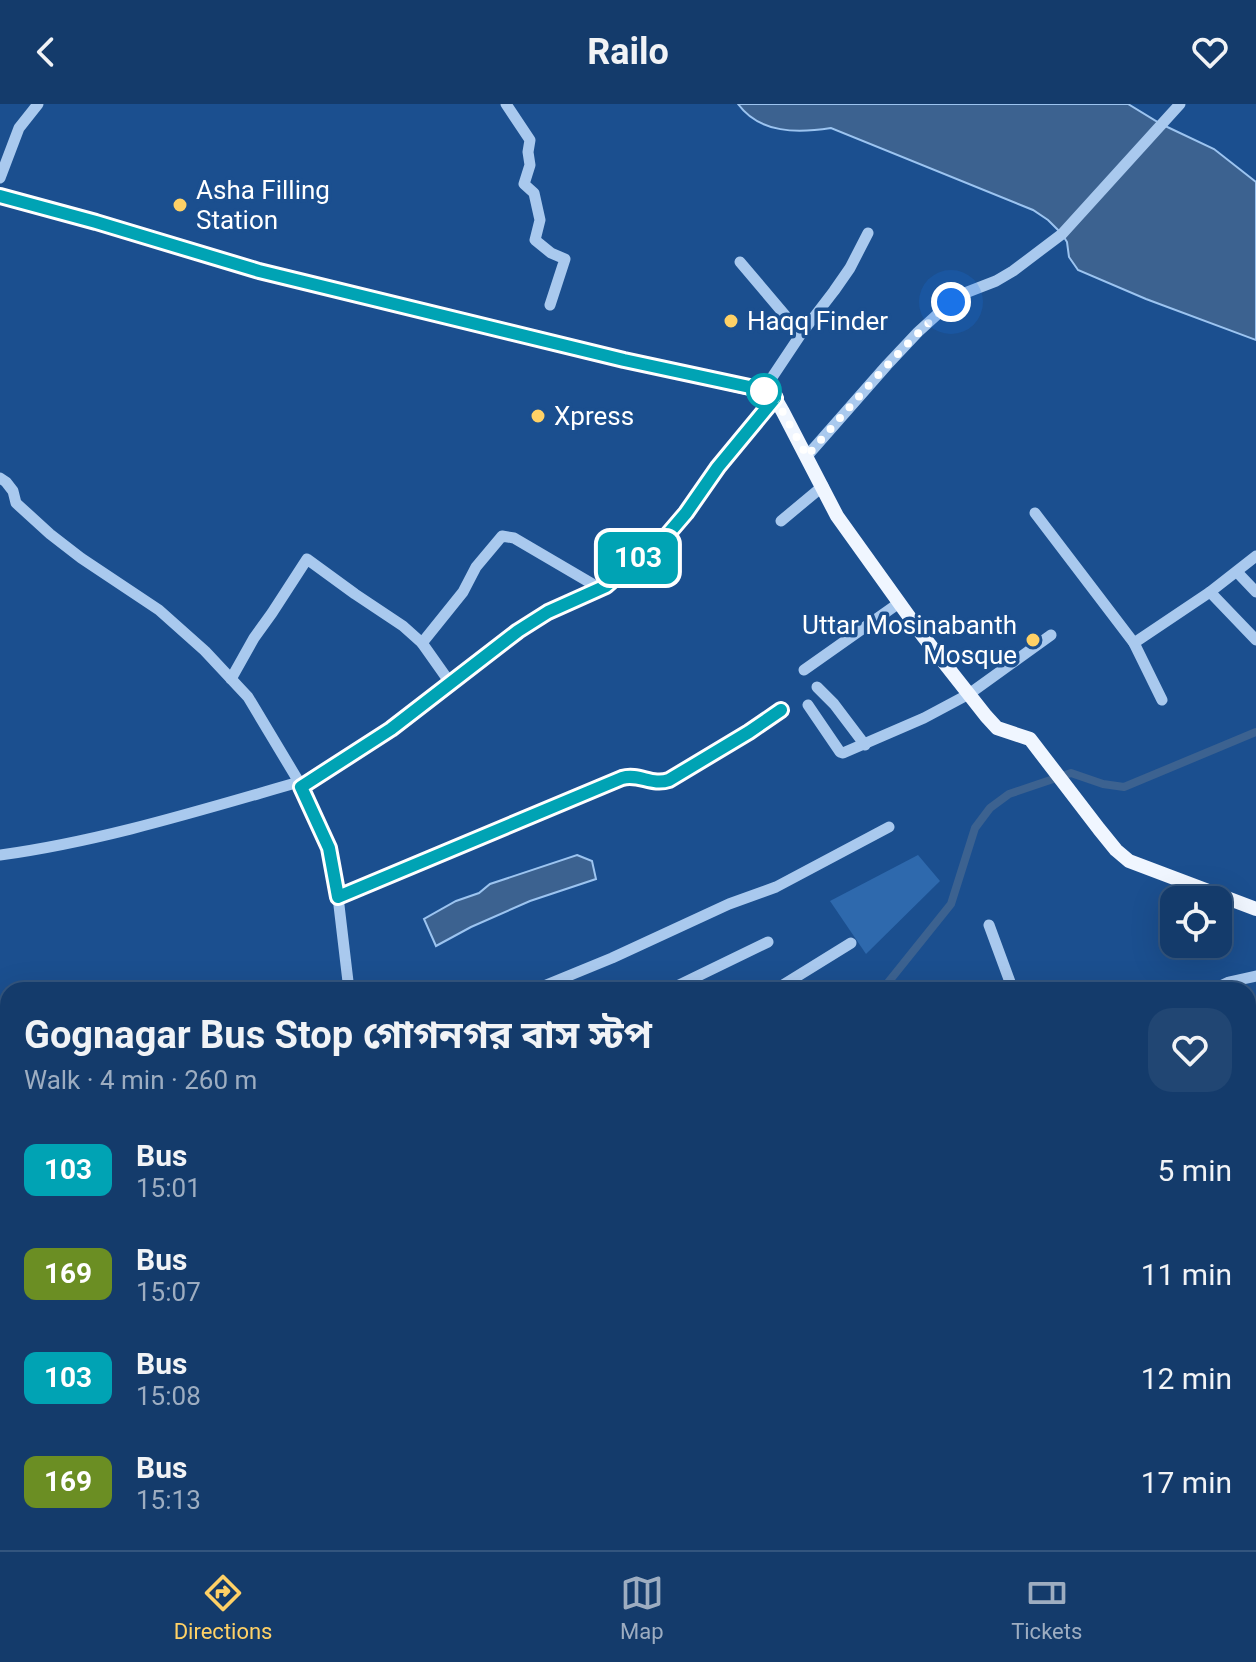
<!DOCTYPE html>
<html lang="en">
<head>
<meta charset="utf-8">
<style>
  body { margin:0; font-family:Roboto,"Noto Sans Bengali",sans-serif; background:#214673; color:#f1f3f6; height:100vh; display:flex; flex-direction:column; font-size:30px; white-space:nowrap }
  * { box-sizing:border-box; margin:0 }
  p { font-size:26px; color:#9dadc1 }
  .icon { flex:none; width:44px; height:44px; fill:none; stroke:currentColor; stroke-width:2; stroke-linecap:round; stroke-linejoin:round }
  .map { position:relative; flex:1; overflow:hidden }
  .panel { position:absolute; left:0px; top:878px; width:1256px; height:568px; display:flex; flex-direction:column; background:#143b6b; border-radius:24px 24px 0 0; box-shadow:0 8px 32px #0002,0 0 0 2px #33557e }
  .panel>* { flex:none }
  .badge { padding:0 16px; border-radius:12px; font-size:28px; line-height:52px }
  .fabs { position:absolute; left:1160px; top:782px; display:grid; gap:16px }
  .fabs a { display:grid; place-items:center; width:72px; height:72px; border-radius:16px; background:#143b6b; box-shadow:0 8px 32px #0002,0 0 0 2px #33557e; font-size:40px }
  .you { position:absolute; width:40px; height:40px; margin:-20px; border:6px solid #fff; border-radius:50%; background:#1a73e8; box-shadow:0 0 0 12px #1a73e833 }
  .map>.badge { position:absolute; translate:-50% -50%; box-shadow:0 0 0 4px #fff }
  .round { display:grid; place-items:center; flex:none; width:84px; height:84px; border-radius:24px; background:#214673 }
  .overview { display:flex; align-items:center; justify-content:space-between; height:136px; padding:0 24px }
  h1 { font-size:38px; font-weight:700; line-height:60px }
  ul { padding:0; list-style:none }
  li { display:flex; align-items:center; gap:24px; height:104px; padding:0 24px }
  li div { flex:1 }
  li b { display:block; font-size:30px }
  li em { font-style:normal }
  li .badge { min-width:88px; font-weight:700; text-align:center }
  header { display:flex; justify-content:space-between; align-items:center; height:104px; padding:0 24px; background:#143b6b; font-size:36px; font-weight:700 }
  .menu { display:flex; justify-content:space-around; align-items:center; height:112px; border-top:2px solid #33557e; background:#143b6b; font-size:22px; color:#9dadc1 }
  .menu a { display:grid; justify-items:center; gap:4px }
  .menu .current { color:#ffd166 }
  .map>svg:first-child { display:block }
  .green { fill:#2e69ad }
  .water { fill:#3c6290; stroke:#9cc4f0; stroke-width:2 }
  .lines { fill:none; stroke-linecap:round; stroke-linejoin:round }
  .canal { stroke:#3c6290; stroke-width:8 }
  .minor { stroke:#a9c9ee; stroke-width:11 }
  .major { stroke:#f0f6ff; stroke-width:14 }
  .line-casing { stroke:#fff; stroke-width:18 }
  .line { stroke:#00a3b4; stroke-width:12 }
  .walk { stroke:#fff; stroke-width:8; stroke-dasharray:0 14.4 }
  .poi-dot { fill:#ffd166; stroke:#1b4f8f; stroke-width:3 }
  .stop-dot { fill:#fff; stroke:#00a3b4; stroke-width:4 }
  .labels { text-anchor:middle; dominant-baseline:central; stroke-width:7; stroke-linejoin:round; paint-order:stroke }
  .poi-label { font-size:26px; fill:#fff; stroke:#1b4f8f; text-anchor:start }
</style>
</head>
<body>
<header><svg class="icon" aria-label="back" viewBox="0 0 24 24"><path d="M15 5l-7 7 7 7"/></svg>Railo<svg class="icon" aria-label="heart" viewBox="0 0 24 24"><path d="M12 20l-8-8c-3-5 5-10 8-4 3-6 11-1 8 4z"/></svg></header>
<div class="map">
<svg width="1256" height="1446" viewBox="0 0 1256 1446">
  <rect width="100%" height="100%" fill="#1b4f8f"/>
  <polygon class="green" points="918,751 940,777 866,850 830,797"/>
  <g class="water">
    <path d="M738,0H1128L1161,20L1214,45L1256,78V236L1146,195L1078,166L1069,153L1067,138L1062,130L1048,116L1033,106L831,24C798,29 760,30 738,0Z"/>
    <polygon points="577,751 592,757 596,775 530,797 471,823 436,842 424,815 456,797 479,789 490,780"/>
  </g>
  <g class="lines">
    <g class="canal">
      <polyline points="882,886 951,800 975,724 990,704 1009,690 1071,669 1103,680 1124,683 1256,628"/>
      <polyline points="0,1145 8,1144"/>
    </g>
    <g class="minor">
      <polyline points="506,0 530,36 528,48 530,61 524,80 534,89 540,116 535,136 551,149 565,155 550,201"/>
      <polyline points="0,74 19,24 38,0"/>
      <polyline points="740,158 801,230"/>
      <polyline points="763,287 801,230 834,187 850,164 868,129"/>
      <polyline points="807,352 887,261 918,228 951,198 965,189 996,177 1013,167 1062,130 1180,0"/>
      <polyline points="0,374 6,378 13,387 16,399 50,430 81,454 159,506 205,547 248,593 299,678 329,744 338,793 349,886"/>
      <polyline points="1035,409 1134,539"/>
      <polyline points="781,417 823,382"/>
      <polyline points="1237,468 1256,488"/>
      <polyline points="1210,488 1256,536"/>
      <polyline points="422,539 463,488 476,463 502,432 514,434 601,485"/>
      <polyline points="804,566 899,499"/>
      <polyline points="231,575 254,534 272,509 307,455 355,490 403,522 422,539 451,580"/>
      <polyline points="817,583 834,600 865,641"/>
      <polyline points="1162,596 1134,539 1210,488 1256,452"/>
      <polyline points="808,601 840,648 843,649 924,614 969,590 1051,531"/>
      <polyline points="301,683 391,625 518,527 548,508 606,482 639,453 662,437 674,425 718,363 775,294"/>
      <path d="M0,751C102,737 201,706 299,678"/>
      <path d="M338,793L630,672C644,673 655,681 669,676L749,628L781,606"/>
      <polyline points="989,821 1013,886"/>
      <polyline points="1093,882 1095,886"/>
      <polyline points="534,886 612,854 729,800 776,783 889,723"/>
      <polyline points="669,886 768,838"/>
      <polyline points="775,886 851,839"/>
      <polyline points="1212,886 1229,878 1256,872"/>
      <polyline points="1248,1004 1256,1007"/>
      <polyline points="4,1111 8,1110"/>
      <polyline points="1248,1308 1256,1302"/>
      <polyline points="1248,1336 1256,1342"/>
      <polyline points="0,1435 8,1435"/>
      <polyline points="192,1438 194,1446"/>
      <polyline points="845,1438 853,1446"/>
      <polyline points="1053,1438 1060,1446"/>
      <polyline points="358,1446 367,1438"/>
      <polyline points="778,1446 785,1440"/>
      <polyline points="943,1446 950,1438"/>
      <polyline points="1172,1446 1182,1438"/>
    </g>
    <g class="major">
      <polyline points="0,92 96,118 259,167 475,221 768,289 775,294 783,308 837,412 923,532 986,612 997,624 1030,635 1099,725 1116,746 1129,757 1256,805"/>
      <path d="M283,1438C285,1445 291,1446 297,1444L301,1438"/>
    </g>
  </g>
  <g class="lines">
    <g class="line-casing">
      <path id="line" d="M0,92L96,118L259,167L624,256L759,285L768,289L775,294L718,363L686,409L662,437L639,453L606,482L548,508L518,527L391,625L301,683L329,744L338,793L622,674C639,669 652,682 669,676L749,628L781,606"/>
    </g>
    <use href="#line" class="line"/>
    <path class="walk" d="M764,287L775,294L807,352C853,299 899,245 951,198"/>
  </g>
  <g class="poi-dot">
    <circle cx="180" cy="101" r="8"/>
    <circle cx="731" cy="217" r="8"/>
    <circle cx="538" cy="312" r="8"/>
    <circle cx="1033" cy="536" r="8"/>
  </g>
  <circle class="stop-dot" cx="764" cy="287" r="16"/>
  <g class="labels">
    <g class="poi-label">
      <text x="196" y="86">Asha Filling<tspan x="196" dy="30">Station</tspan></text>
      <text x="747" y="217">Haqq Finder</text>
      <text x="554" y="312">Xpress</text>
      <text x="1017" y="521" text-anchor="end">Uttar Mosinabanth<tspan x="1017" dy="30">Mosque</tspan></text>
    </g>
  </g>
</svg>
<div class="fabs">
<a><svg class="icon" aria-label="locate" viewBox="0 0 24 24"><circle cx="12" cy="12" r="6"/><path d="M12 2v4M12 18v4M2 12h4M18 12h4"/></svg></a>
</div>
<div class="you" style="left:951px;top:198px"></div>
<b class="badge" style="left:638px;top:454px;background:#00a3b4;color:#fff">103</b>
<section class="panel">
<div class="overview"><div><h1>Gognagar Bus Stop গোগনগর বাস স্টপ</h1><p>Walk · 4 min · 260 m</p></div><a class="round"><svg class="icon" aria-label="heart" viewBox="0 0 24 24"><path d="M12 20l-8-8c-3-5 5-10 8-4 3-6 11-1 8 4z"/></svg></a></div>
<ul>
<li><span class="badge" style="background:#00a3b4;color:#fff">103</span><div><b>Bus</b><p>15:01</p></div><em>5 min</em></li>
<li><span class="badge" style="background:#6b8e23;color:#fff">169</span><div><b>Bus</b><p>15:07</p></div><em>11 min</em></li>
<li><span class="badge" style="background:#00a3b4;color:#fff">103</span><div><b>Bus</b><p>15:08</p></div><em>12 min</em></li>
<li><span class="badge" style="background:#6b8e23;color:#fff">169</span><div><b>Bus</b><p>15:13</p></div><em>17 min</em></li>
</ul>
</section>
</div>
<nav class="menu">
<a class="current"><svg class="icon" aria-label="directions" viewBox="0 0 24 24"><path d="M12 3l9 9-9 9-9-9zM9 14v-3h6M13 9l2 2-2 2"/></svg>Directions</a>
<a><svg class="icon" aria-label="map" viewBox="0 0 24 24"><path d="M3 6l6-2 6 2 6-2v14l-6 2-6-2-6 2zM9 4v14M15 6v14"/></svg>Map</a>
<a><svg class="icon" aria-label="tickets" viewBox="0 0 24 24"><path d="M3 7h18v10H3zM15 7v10"/></svg>Tickets</a>
</nav>
</body>
</html>
